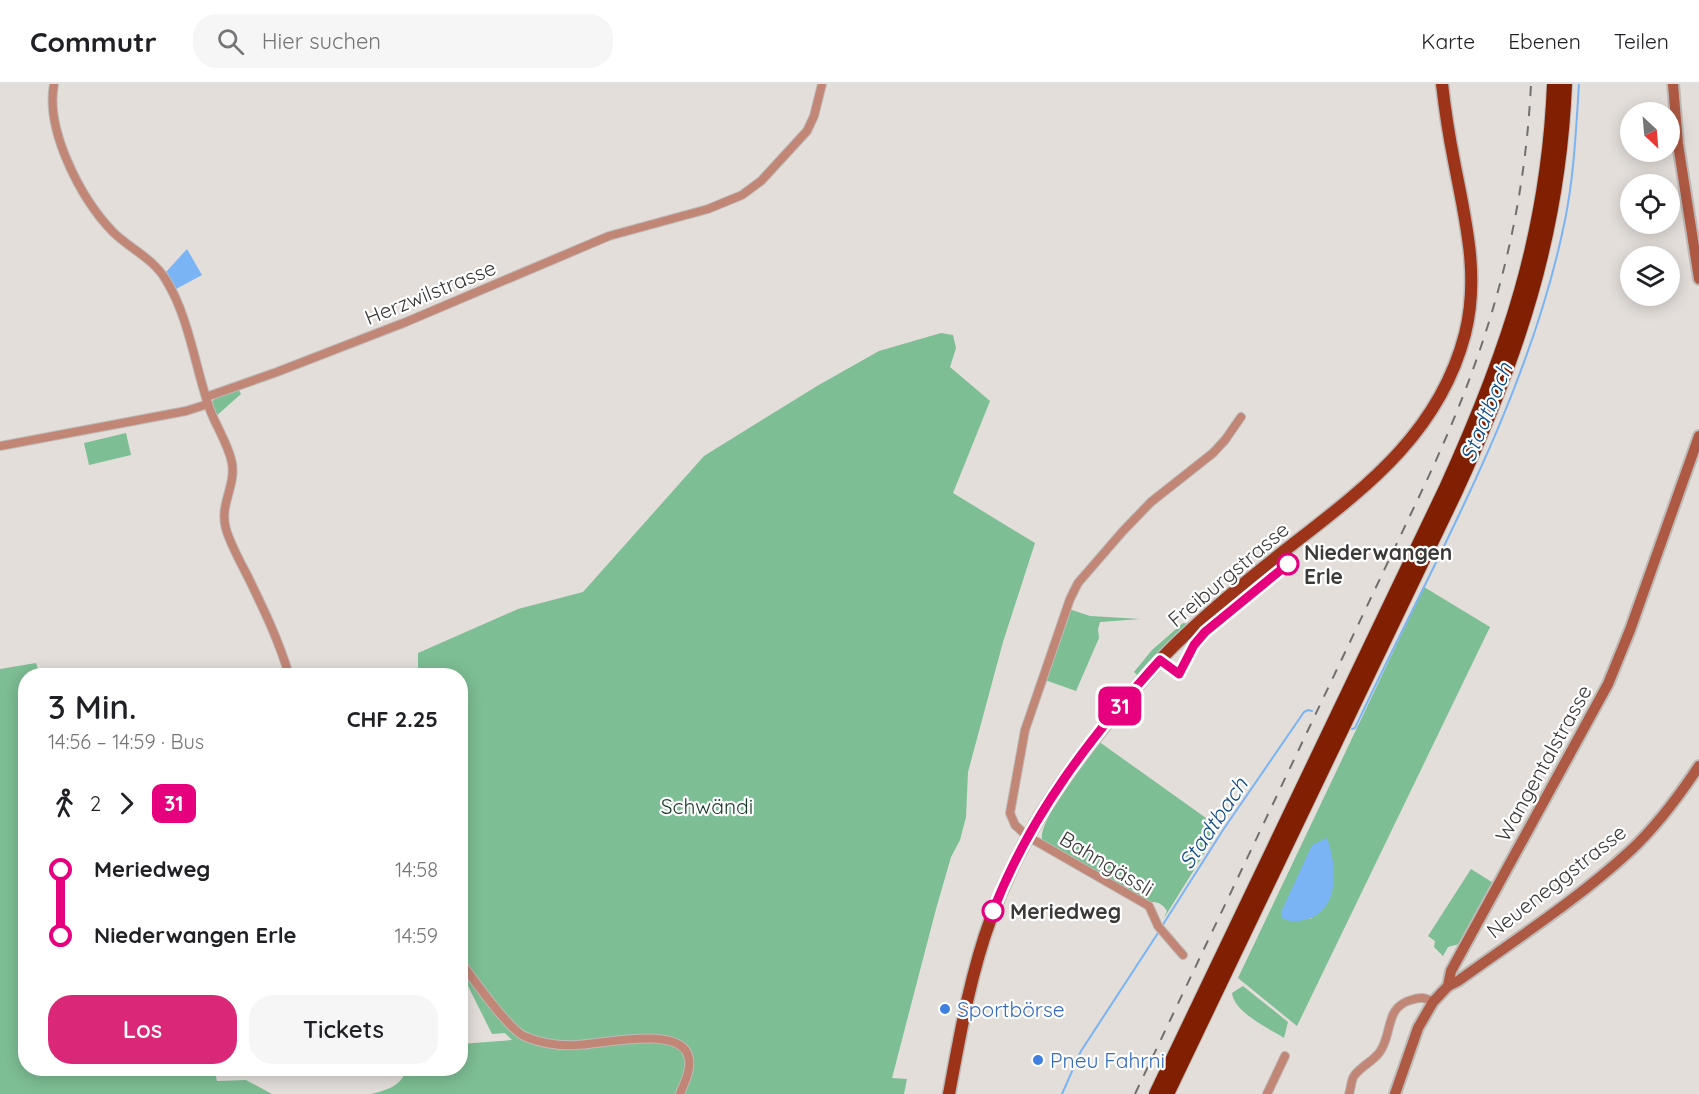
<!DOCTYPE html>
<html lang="de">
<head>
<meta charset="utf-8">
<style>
  body { margin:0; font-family:Quicksand,sans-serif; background:#f6f6f6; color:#202124; height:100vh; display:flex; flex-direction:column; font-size:22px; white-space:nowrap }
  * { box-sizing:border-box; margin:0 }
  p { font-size:20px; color:#757577 }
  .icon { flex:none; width:33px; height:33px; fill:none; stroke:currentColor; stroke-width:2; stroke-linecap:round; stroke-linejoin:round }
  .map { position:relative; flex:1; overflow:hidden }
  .details { position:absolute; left:18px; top:584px; width:450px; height:408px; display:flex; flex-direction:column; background:#fff; border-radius:24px; box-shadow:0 3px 15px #0003 }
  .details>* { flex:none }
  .badge { padding:0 12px; border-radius:9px; font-size:21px; line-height:39px }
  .needle { width:39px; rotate:154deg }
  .fabs { position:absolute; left:1620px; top:18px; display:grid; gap:12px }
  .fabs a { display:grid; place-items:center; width:60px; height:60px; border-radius:50%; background:#fff; box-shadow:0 3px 15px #0003; font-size:30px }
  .map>.badge { position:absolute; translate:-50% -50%; box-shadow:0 0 0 3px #fff }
  .legs { display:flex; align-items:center; gap:9px; height:66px; padding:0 30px; font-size:20px }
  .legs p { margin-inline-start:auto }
  .headline { display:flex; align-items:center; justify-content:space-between; height:102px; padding:0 30px }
  h1 { font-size:33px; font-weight:600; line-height:45px }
  .button { display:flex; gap:12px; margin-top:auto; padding:12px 30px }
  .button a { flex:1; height:69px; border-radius:24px; background:#db2777; color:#fff; font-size:24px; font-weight:600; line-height:69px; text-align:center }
  .button a+a { background:#f6f6f6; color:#202124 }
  ul { padding:0 30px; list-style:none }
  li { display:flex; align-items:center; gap:21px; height:66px; font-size:22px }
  li i { display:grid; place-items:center; width:9px; height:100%; margin:0 8px; background:currentColor }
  li i::after { content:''; width:15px; height:15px; margin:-8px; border:4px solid; border-radius:50%; background:#fff }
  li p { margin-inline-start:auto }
  li:first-child i { background:linear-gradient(#0000 50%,currentColor 0) }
  li:last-child i { background:linear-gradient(currentColor 50%,#0000 0) }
  header { display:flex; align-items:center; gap:36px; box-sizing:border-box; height:84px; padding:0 30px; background:#fff; border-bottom:2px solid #e0e0e0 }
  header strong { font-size:28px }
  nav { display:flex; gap:33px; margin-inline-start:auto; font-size:21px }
  .search { width:420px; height:54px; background:#f6f6f6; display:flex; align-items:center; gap:15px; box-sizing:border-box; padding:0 21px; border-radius:24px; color:#757577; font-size:22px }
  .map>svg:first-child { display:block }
  .green { fill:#7dbe94; fill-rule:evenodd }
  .water { fill:#7ab4f4 }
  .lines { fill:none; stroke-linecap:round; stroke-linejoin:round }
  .stream { stroke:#7ab4f4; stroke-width:2 }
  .street-casing { stroke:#bebab7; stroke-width:10 }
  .secondary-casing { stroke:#bebab7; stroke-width:14 }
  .primary-casing { stroke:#bebab7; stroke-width:15 }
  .highway-casing { stroke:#bebab7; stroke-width:16 }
  .street { stroke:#c28677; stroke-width:8 }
  .secondary { stroke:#ae5944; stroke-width:10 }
  .primary { stroke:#9d3419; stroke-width:12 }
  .highway { stroke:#811f03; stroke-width:14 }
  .rail { stroke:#726f6d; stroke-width:2; stroke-dasharray:10 10; stroke-linecap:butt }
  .line-1-casing { stroke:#fff; stroke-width:14 }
  .line-1 { stroke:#e6007e; stroke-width:9 }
  .stop-1-dot { fill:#fff; stroke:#e6007e; stroke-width:3 }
  .shop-dot { fill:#3f7fe0; stroke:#fff; stroke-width:2 }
  .labels { text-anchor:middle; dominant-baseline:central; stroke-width:4.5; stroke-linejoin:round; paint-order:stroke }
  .street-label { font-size:21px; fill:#3c3a39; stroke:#fff }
  .stop-label { font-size:21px; font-weight:bold; fill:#3c3a39; stroke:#fff; text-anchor:start }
  .park-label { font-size:21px; fill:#183c27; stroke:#fff }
  .shop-label { font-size:21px; fill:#366cbe; stroke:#fff; text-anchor:start }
  .water-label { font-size:22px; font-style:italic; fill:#104d87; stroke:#fff }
</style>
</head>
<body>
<header>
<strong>Commutr</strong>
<div class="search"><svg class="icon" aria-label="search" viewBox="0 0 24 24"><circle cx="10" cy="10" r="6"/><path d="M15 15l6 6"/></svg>Hier suchen</div>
<nav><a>Karte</a><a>Ebenen</a><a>Teilen</a></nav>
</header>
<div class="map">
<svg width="1699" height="1010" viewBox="0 0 1699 1010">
  <rect width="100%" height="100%" fill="#e3deda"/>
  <g class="green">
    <path d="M941,249L953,251L956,264L950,283L990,317L953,409L1035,459L1003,558L968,688L966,733L960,756L951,773L936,825L892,994L907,995L904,1010H371C387,1006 403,1002 406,984H460L461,960L512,956L505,949L492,950L461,888L460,591H418V569L518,525L583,508L704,372L817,302L879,267Z"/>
    <polygon points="235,306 239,306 241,310 215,333 211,318 218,312"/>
    <polygon points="126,349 131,371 89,381 84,359"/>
    <path d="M1424,503L1490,543L1297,942L1238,894ZM1290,811L1312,835L1282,826Z"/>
    <polygon points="1069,525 1090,532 1140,535 1100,538 1098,545 1099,554 1076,607 1045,596"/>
    <polygon points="1183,539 1189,540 1137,591 1134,588 1152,566"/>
    <polygon points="36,579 40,591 26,591 26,984 214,984 217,997 246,996 272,1010 0,1010 0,585"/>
    <path d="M1098,657L1220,744L1164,834L1167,827C1162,819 1158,818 1150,818L1046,760L1042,755C1039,736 1086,675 1098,657Z"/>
    <polygon points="1471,785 1495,800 1463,859 1448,863 1443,872 1434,863 1435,857 1428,852"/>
    <path d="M1243,902L1288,938L1284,954C1268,944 1234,928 1232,909Z"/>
  </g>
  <g class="water">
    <polygon points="187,165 202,191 176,205 166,188"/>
    <path d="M1327,754C1337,782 1341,828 1304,836C1295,838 1290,838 1282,834V826L1312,761Z"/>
  </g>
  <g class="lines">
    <g class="stream">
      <path d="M1352,645L1355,644C1432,480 1529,315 1565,136C1574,92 1576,45 1579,0"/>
      <polyline points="1162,842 1223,746 1304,628 1308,626 1312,627"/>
      <polyline points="1062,1010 1081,967 1158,849"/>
    </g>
    <g class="street-casing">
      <g id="street">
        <path d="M54,0C45,46 81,115 113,148C130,165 153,174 166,196C188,231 195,281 208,320C214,340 228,358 232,379C236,403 219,420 226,445C231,462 241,479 249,495C264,526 279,557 289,591"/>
        <polyline points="206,313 277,288 406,238 609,152 708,125 742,111 761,97 807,47 814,32 822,0"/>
        <polyline points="0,362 186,327 208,320"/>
        <polyline points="1183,871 1158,842 1149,822 1027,752 1015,741 1010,729 1025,646 1070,515 1078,499 1123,447 1151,418 1213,369 1225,356 1241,333"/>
        <path d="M460,877C472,893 509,947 526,953C541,959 560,962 576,961C600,961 684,939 689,975C691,987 684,999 680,1010"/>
        <polyline points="1267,1010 1285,972"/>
        <path d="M1349,1010C1351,1005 1351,996 1354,992C1360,983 1372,978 1379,969C1393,952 1384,923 1411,916C1420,913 1425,913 1433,918"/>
      </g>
    </g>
    <g class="secondary-casing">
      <g id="secondary">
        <polyline points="1673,0 1678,60 1699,195"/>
        <path d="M1448,902L1458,897C1516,855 1577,816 1630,767C1656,743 1679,712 1699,682"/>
        <polyline points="1395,1010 1418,944 1433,918 1448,902 1451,887 1608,600 1630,546 1699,352"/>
      </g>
    </g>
    <g class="primary-casing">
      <path id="primary" d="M949,1010C960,951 970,891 991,834C1018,759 1060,695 1111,634C1134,606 1156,578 1183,553C1213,524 1246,497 1279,471C1358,409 1438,354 1465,250C1480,191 1465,135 1454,77C1449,52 1445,26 1442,0"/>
    </g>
    <g class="highway-casing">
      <g id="highway">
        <path d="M1156,1010L1446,404C1508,268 1548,150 1554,0"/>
        <path d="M1167,1010L1455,409C1517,274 1559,150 1565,0"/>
      </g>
    </g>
    <use href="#street" class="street"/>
    <use href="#secondary" class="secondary"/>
    <use href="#primary" class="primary"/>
    <use href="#highway" class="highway"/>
    <path class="rail" d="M1135,1010L1426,398C1487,268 1524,144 1531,0"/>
  </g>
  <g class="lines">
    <g class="line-1-casing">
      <path id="line-1" d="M993,827C1030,731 1092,651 1160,576L1179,590L1194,561L1205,548L1288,480"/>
    </g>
    <use href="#line-1" class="line-1"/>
  </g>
  <g class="stop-1-dot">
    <circle cx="1288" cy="480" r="10"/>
    <circle cx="993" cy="827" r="10"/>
  </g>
  <g class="shop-dot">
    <circle cx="945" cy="925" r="6"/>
    <circle cx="1038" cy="976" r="6"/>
  </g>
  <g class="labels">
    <g class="street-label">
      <text transform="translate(430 208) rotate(-22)">Herzwilstrasse</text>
      <text transform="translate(1228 490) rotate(-40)">Freiburgstrasse</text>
      <text transform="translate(1543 679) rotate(-61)">Wangentalstrasse</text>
      <text transform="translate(1107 779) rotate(31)">Bahngässli</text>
      <text transform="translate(1556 797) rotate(-38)">Neueneggstrasse</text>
    </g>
    <g class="stop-label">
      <text x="1304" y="468">Niederwangen<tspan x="1304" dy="24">Erle</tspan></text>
      <text x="1010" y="827">Meriedweg</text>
    </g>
    <g class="park-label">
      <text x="707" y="722">Schwändi</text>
    </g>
    <g class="shop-label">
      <text x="957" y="925">Sportbörse</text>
      <text x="1050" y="976">Pneu Fahrni</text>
    </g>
    <g class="water-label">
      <text transform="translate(1486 328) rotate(-68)">Stadtbach</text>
      <text transform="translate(1213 739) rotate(-56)">Stadtbach</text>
    </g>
  </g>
</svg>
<div class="fabs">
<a><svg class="needle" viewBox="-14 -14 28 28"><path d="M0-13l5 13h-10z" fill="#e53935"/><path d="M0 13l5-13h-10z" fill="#757577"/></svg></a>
<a><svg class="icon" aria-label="locate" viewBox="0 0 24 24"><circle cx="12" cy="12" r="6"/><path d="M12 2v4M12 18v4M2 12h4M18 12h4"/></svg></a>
<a><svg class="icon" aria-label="layers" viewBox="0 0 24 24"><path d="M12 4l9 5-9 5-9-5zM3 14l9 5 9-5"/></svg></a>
</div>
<b class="badge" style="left:1120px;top:622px;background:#e6007e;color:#fff">31</b>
<section class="details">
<div class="headline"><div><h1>3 Min.</h1><p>14:56 – 14:59 · Bus</p></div><b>CHF 2.25</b></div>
<div class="legs"><svg class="icon" aria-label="walk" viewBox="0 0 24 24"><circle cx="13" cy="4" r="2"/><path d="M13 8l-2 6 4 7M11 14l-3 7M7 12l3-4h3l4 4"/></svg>2<svg class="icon" aria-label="forward" viewBox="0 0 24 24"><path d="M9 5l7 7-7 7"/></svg><b class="badge" style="background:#e6007e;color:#fff">31</b></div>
<ul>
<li><i style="color:#e6007e"></i><b>Meriedweg</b><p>14:58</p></li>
<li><i style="color:#e6007e"></i><b>Niederwangen Erle</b><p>14:59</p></li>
</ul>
<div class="button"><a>Los</a><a>Tickets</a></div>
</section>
</div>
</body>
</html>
